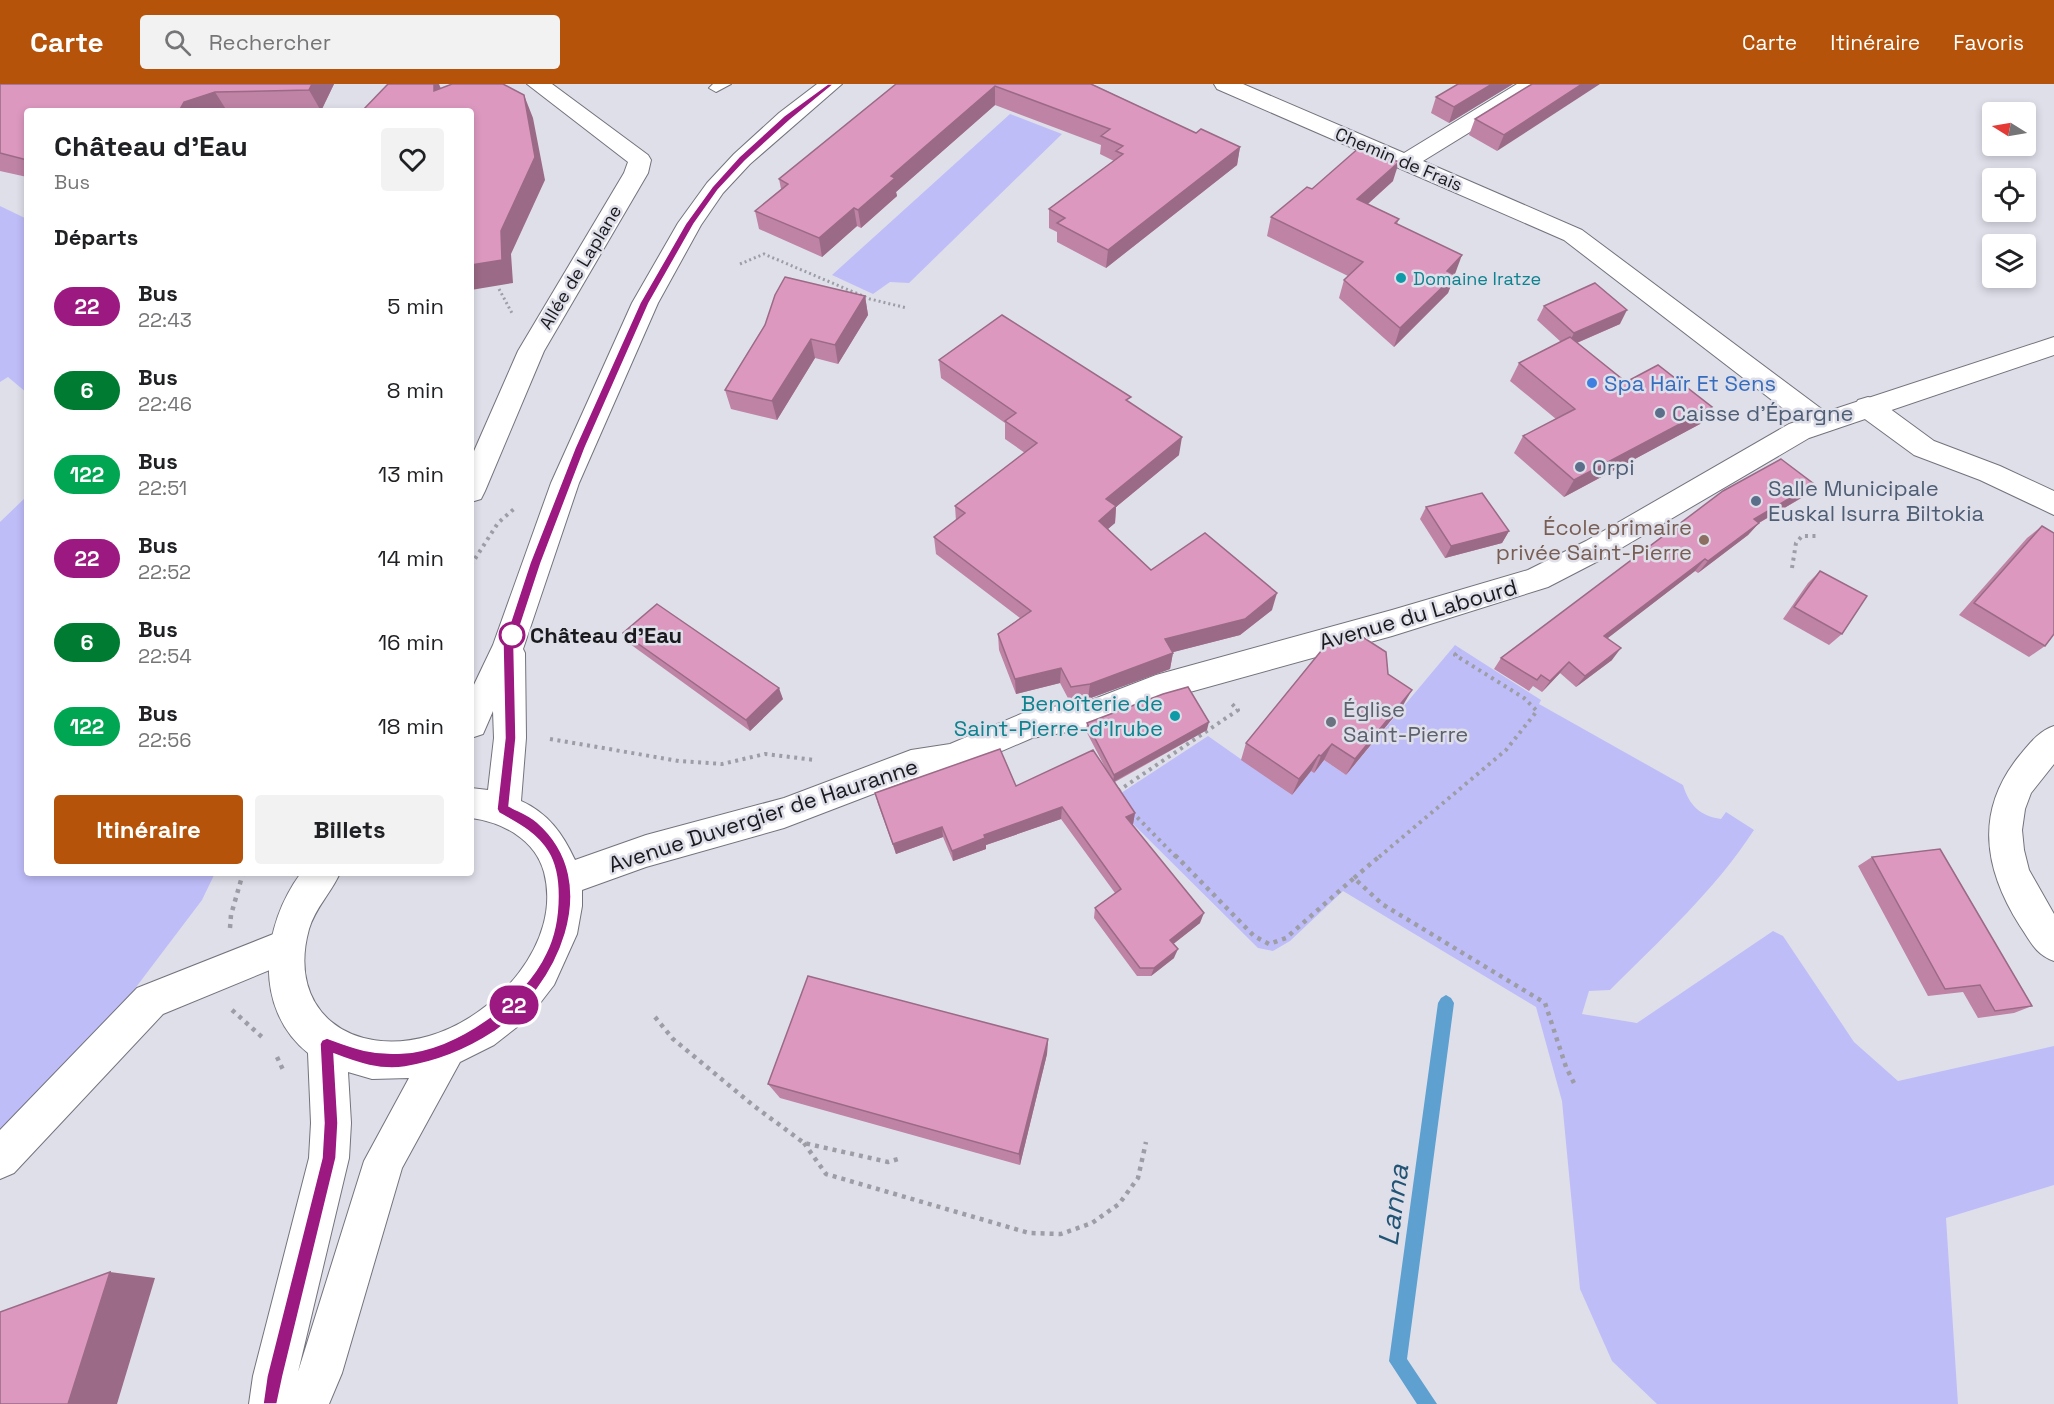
<!DOCTYPE html>
<html lang="fr">
<head>
<meta charset="utf-8">
<style>
  body { margin:0; font-family:"Space Grotesk",sans-serif; background:#f2f2f2; color:#202124; height:100vh; display:flex; flex-direction:column; font-size:22px; white-space:nowrap }
  * { box-sizing:border-box; margin:0 }
  p { font-size:20px; color:#757577 }
  .icon { flex:none; width:33px; height:33px; fill:none; stroke:currentColor; stroke-width:2; stroke-linecap:round; stroke-linejoin:round }
  .map { position:relative; flex:1; overflow:hidden }
  .drawer { position:absolute; left:24px; top:24px; width:450px; height:768px; display:flex; flex-direction:column; background:#fff; border-radius:6px; box-shadow:0 3px 9px #0003 }
  .drawer>* { flex:none }
  .badge { padding:0 12px; border-radius:20px; font-size:21px; line-height:39px }
  .needle { width:39px; rotate:281deg }
  .buttons { position:absolute; left:1982px; top:18px; display:grid; gap:12px }
  .buttons a { display:grid; place-items:center; width:54px; height:54px; border-radius:6px; background:#fff; box-shadow:0 3px 9px #0003; font-size:30px }
  .map>.badge { position:absolute; translate:-50% -50%; box-shadow:0 0 0 3px #fff }
  h2 { padding:0 30px; font-size:22px; line-height:54px }
  .round { display:grid; place-items:center; flex:none; width:63px; height:63px; border-radius:6px; background:#f2f2f2 }
  .headline { display:flex; align-items:center; justify-content:space-between; height:102px; padding:0 30px }
  h1 { font-size:28px; font-weight:600; line-height:45px }
  .cta { display:flex; gap:12px; margin-top:auto; padding:12px 30px }
  .cta a { flex:1; height:69px; border-radius:6px; background:#b45309; color:#fff; font-size:24px; font-weight:600; line-height:69px; text-align:center }
  .cta a+a { background:#f2f2f2; color:#202124 }
  ul { padding:0; list-style:none }
  li { display:flex; align-items:center; gap:18px; height:84px; padding:0 30px }
  li div { flex:1 }
  li b { display:block; font-size:22px }
  li em { font-style:normal }
  li .badge { min-width:66px; font-weight:700; text-align:center }
  header { display:flex; align-items:center; gap:36px; box-sizing:border-box; height:84px; padding:0 30px; background:#b45309; color:#fff }
  header strong { font-size:28px }
  nav { display:flex; gap:33px; margin-inline-start:auto; font-size:21px }
  .search { width:420px; height:54px; background:#f2f2f2; display:flex; align-items:center; gap:15px; box-sizing:border-box; padding:0 21px; border-radius:6px; color:#757577; font-size:22px }
  .map>svg:first-child { display:block }
  .green { fill:#bfbdf8 }
  .lines { fill:none; stroke-linecap:round; stroke-linejoin:round }
  .stream { fill:#5ea0d0; fill-rule:evenodd }
  .lane-casing { stroke:#73737d; stroke-width:2 }
  .street-casing { stroke:#73737d; stroke-width:2 }
  .secondary-casing { stroke:#73737d; stroke-width:2 }
  .path-far2 { stroke:#9d9da6; stroke-width:3; stroke-dasharray:2 3; stroke-linecap:butt }
  .path-far1 { stroke:#9d9da6; stroke-width:4; stroke-dasharray:3 4.5; stroke-linecap:butt }
  .path { stroke:#9d9da6; stroke-width:4.5; stroke-dasharray:4 5; stroke-linecap:butt }
  .lane { fill:#fff; fill-rule:evenodd }
  .street { fill:#fff; fill-rule:evenodd }
  .secondary { fill:#fff; fill-rule:evenodd }
  .wall { fill:#be83a5 }
  .shaded-wall { fill:#9b6a86 }
  .building { fill:#dd98c0; stroke:#9b6a86; stroke-width:1.5 }
  .line { fill:#9c1981; stroke:#fff; stroke-width:1.5 }
  .culture-dot { fill:#0f9aa8; stroke:#dfdfea; stroke-width:2 }
  .shop-dot { fill:#3f7fe0; stroke:#dfdfea; stroke-width:2 }
  .service-dot { fill:#5c6f8a; stroke:#dfdfea; stroke-width:2 }
  .education-dot { fill:#8d6e63; stroke:#dfdfea; stroke-width:2 }
  .stop-dot { fill:#fff; stroke:#9c1981; stroke-width:3 }
  .worship-dot { fill:#6b7280; stroke:#dfdfea; stroke-width:2 }
  .labels { text-anchor:middle; dominant-baseline:central; stroke-width:5; stroke-linejoin:round; paint-order:stroke }
  .far-street-label { font-size:18px; fill:#1a1a1e; stroke:#dfdfea }
  .far-culture-label { font-size:18px; fill:#0d838f; stroke:#dfdfea; text-anchor:start }
  .shop-label { font-size:22px; fill:#366cbe; stroke:#dfdfea; text-anchor:start }
  .service-label { font-size:22px; fill:#4e5e75; stroke:#dfdfea; text-anchor:start }
  .education-label { font-size:22px; fill:#785e54; stroke:#dfdfea; text-anchor:end }
  .street-label { font-size:22px; fill:#1a1a1e; stroke:#dfdfea }
  .stop-label { font-size:22px; font-weight:bold; fill:#1a1a1e; stroke:#dfdfea; text-anchor:start }
  .culture-label { font-size:22px; fill:#0d838f; stroke:#dfdfea; text-anchor:end }
  .worship-label { font-size:22px; fill:#5b616d; stroke:#dfdfea; text-anchor:start }
  .near-water-label { font-size:28px; font-style:italic; fill:#215374; stroke:#dfdfea }
</style>
</head>
<body>
<header>
<strong>Carte</strong>
<div class="search"><svg class="icon" aria-label="search" viewBox="0 0 24 24"><circle cx="10" cy="10" r="6"/><path d="M15 15l6 6"/></svg>Rechercher</div>
<nav><a>Carte</a><a>Itinéraire</a><a>Favoris</a></nav>
</header>
<div class="map">
<svg width="2054" height="1320" viewBox="0 0 2054 1320">
  <rect width="100%" height="100%" fill="#dfdfea"/>
  <g class="green">
    <polygon points="1010,30 1062,50 909,199 890,198 873,210 832,191"/>
    <polygon points="0,122 27,135 27,309 8,293 0,298"/>
    <polygon points="27,412 27,789 215,789 202,816 6,1075 0,1079 0,438"/>
    <path d="M1455,561L1541,616L1539,620L1683,701C1689,721 1700,732 1721,735L1726,728L1754,746C1715,806 1661,855 1610,906L1589,907L1582,930L1637,939L1773,847L1783,852L1854,958L1898,997L2054,962V1101L1946,1134L1958,1320H1657L1612,1277L1580,1205L1562,1017L1536,923L1343,807L1290,857L1273,867L1258,864L1133,740L1115,713L1208,652L1292,711L1311,687L1314,688L1324,676L1346,691Z"/>
  </g>
  <g class="lines">
    <polygon class="stream" points="1446,911 1451,914 1454,919 1407,1275 1437,1320 1417,1320 1389,1277 1438,919 1441,914"/>
    <g class="lane-casing">
      <polygon id="lane" points="713,0 731,0 716,8 709,4"/>
    </g>
    <g class="street-casing">
      <g id="street">
        <polygon points="527,0 552,0 648,71 651,76 648,89 544,267 485,407 481,415 471,418 471,374 518,267 624,89 628,78"/>
        <polygon points="1214,0 1243,0 1404,69 1517,0 1543,0 1540,5 1423,77 1582,146 1831,332 1835,339 1831,346 1821,349 1811,346 1564,156 1217,5"/>
        <polygon points="1868,313 1878,316 1934,357 2000,382 2054,407 2054,431 1980,396 1914,371 1858,330 1854,323 1858,316"/>
        <path d="M2054,642V680L2031,709L2025,725L2022,746L2024,766L2029,786L2054,830V877C2035,870 2031,858 2020,842C1984,785 1974,727 2020,671C2030,659 2039,647 2054,642Z"/>
        <polygon points="286,845 299,850 304,862 299,874 163,930 14,1089 0,1095 0,1046 137,904"/>
      </g>
    </g>
    <g class="secondary-casing">
      <path id="secondary" d="M817,0H842L750,80L723,109L701,141L658,219L579,399L523,565L525,569L526,654L521,717C548,729 563,750 575,776L646,751L784,714L911,666L950,660L1028,627L1089,617L1156,591L1392,526L1528,486L1586,457L1789,340L2054,253V271L1809,354L1606,473L1548,503L1392,552L1161,616L1091,644L1032,654L953,688L912,695L784,744L646,783L582,806V822L577,850L554,901L537,923L517,943L494,961L460,978L402,1084L342,1289L329,1320H249L253,1292L309,1074L311,1039L308,969C252,924 262,841 301,789H340C331,809 315,824 309,845C286,928 352,974 429,952C495,933 563,859 544,788C535,755 502,738 471,734V704L488,706L494,654L493,627L483,650L471,654V607L493,561L551,399L632,219L678,139L707,99L734,70L779,29ZM348,988L372,995L409,994L364,1077L298,1288L349,1074L351,1039Z"/>
    </g>
    <g class="path-far2">
      <polyline points="740,180 764,170 870,215 907,224"/>
      <polyline points="499,205 513,231"/>
    </g>
    <g class="path-far1">
      <polyline points="471,481 498,439 515,424"/>
      <polyline points="1792,484 1796,459 1802,452 1818,452"/>
      <polyline points="550,655 679,677 722,680 765,670 815,676"/>
      <polyline points="1118,707 1238,626 1232,620"/>
      <polyline points="1132,728 1176,773"/>
      <polyline points="1379,773 1506,666 1537,627 1524,614 1455,571 1460,566"/>
    </g>
    <g class="path">
      <polyline points="1175,771 1254,852 1269,860 1286,854 1354,794 1382,820 1545,919 1566,983 1576,1003"/>
      <polyline points="1354,794 1381,771"/>
      <polyline points="230,844 231,831 243,789"/>
      <polyline points="232,926 262,953"/>
      <polyline points="655,933 673,955 754,1022 804,1059 888,1078 898,1075"/>
      <polyline points="277,973 284,988"/>
      <polyline points="804,1059 826,1090 1029,1149 1061,1150 1092,1139 1119,1120 1138,1094 1146,1058"/>
    </g>
    <use href="#lane" class="lane"/>
    <use href="#street" class="street"/>
    <use href="#secondary" class="secondary"/>
  </g>
  <g class="wall">
    <polygon points="0,0 334,0 321,27 27,27 27,93 0,87"/>
    <polygon points="896,0 1092,0 1196,49 1240,63 1237,81 1106,184 1057,158 1057,148 1049,144 1049,125 1114,77 1100,70 1101,61 995,21 896,108 897,112 861,144 857,142 822,173 759,145 755,127 781,105 779,95"/>
    <polygon points="1513,0 1449,39 1431,29 1436,13"/>
    <polygon points="1532,0 1497,67 1469,51 1475,35"/>
    <polygon points="1393,97 1368,120 1399,135 1397,140 1455,191 1448,209 1394,263 1339,214 1344,196 1348,192 1267,152 1271,133 1312,105"/>
    <polygon points="865,212 868,231 838,280 815,274 777,336 731,325 725,306"/>
    <polygon points="1544,222 1620,240 1577,259 1626,298 1712,323 1700,340 1564,413 1514,369 1523,352 1556,335 1510,297 1519,279 1561,258 1537,236"/>
    <polygon points="939,276 1130,319 1179,371 1116,423 1115,439 1108,445 1151,486 1272,526 1240,551 1173,568 1170,585 1088,615 1070,618 1060,599 1016,610 999,566 998,550 1020,534 936,470 934,453 956,437 955,422 1025,369 1005,355 1005,339 941,294"/>
    <polygon points="1803,413 1759,439 1748,451 1698,489 1695,487 1608,554 1612,576 1576,603 1560,589 1542,608 1533,602 1529,607 1494,585 1501,574"/>
    <polygon points="1426,423 1509,447 1502,459 1445,474 1420,435"/>
    <polygon points="2042,442 2045,562 2029,573 1959,531 2027,454"/>
    <polygon points="1820,487 1842,550 1829,561 1783,535 1808,499"/>
    <polygon points="623,549 783,615 750,647 630,560"/>
    <polygon points="1388,590 1402,623 1346,691 1324,676 1314,689 1311,687 1292,711 1241,676 1246,659"/>
    <polygon points="1087,639 1207,646 1115,698 1135,729 1133,740 1132,740 1200,839 1173,860 1174,874 1151,892 1137,892 1094,834 1095,824 1115,809 1061,735 986,761 986,765 953,777 943,753 896,770 878,720 875,709 1016,702 1107,687 1086,647"/>
    <polygon points="1872,773 2032,922 2014,929 1978,934 1963,908 1928,912 1858,782"/>
    <polygon points="1048,955 1047,970 1020,1081 780,1014 768,1000"/>
  </g>
  <g class="shaded-wall">
    <polygon points="312,0 334,0 321,27 309,6"/>
    <polygon points="434,0 439,0 444,12 434,7"/>
    <polygon points="1492,0 1513,0 1449,39 1454,23"/>
    <polygon points="1582,0 1600,0 1497,67 1504,51"/>
    <polygon points="995,2 995,21 896,108 897,112 861,144 858,126 891,92"/>
    <polygon points="215,8 227,27 179,27 184,18"/>
    <polygon points="524,11 533,34 545,96 511,170 513,199 471,206 471,181"/>
    <polygon points="1240,63 1237,81 1106,184 1108,166"/>
    <polygon points="1399,78 1393,97 1352,134 1357,115"/>
    <polygon points="854,124 857,142 822,173 819,154"/>
    <polygon points="1462,171 1455,190 1447,187"/>
    <polygon points="1455,191 1448,209 1394,263 1400,244"/>
    <polygon points="865,212 868,231 838,280 835,261"/>
    <polygon points="1627,226 1620,240 1567,263 1574,249"/>
    <polygon points="811,255 815,274 777,336 772,317"/>
    <polygon points="1712,323 1700,340 1564,413 1574,396"/>
    <polygon points="1182,353 1179,371 1116,423 1115,439 1097,454 1099,437 1106,415"/>
    <polygon points="1814,400 1803,413 1743,448 1754,435"/>
    <polygon points="1759,439 1748,451 1698,489 1708,477"/>
    <polygon points="1509,447 1502,459 1445,474 1451,462"/>
    <polygon points="1705,475 1695,487 1596,563 1604,552"/>
    <polygon points="1277,509 1272,526 1240,551 1162,571 1165,555"/>
    <polygon points="1621,564 1612,576 1576,603 1585,592"/>
    <polygon points="1173,569 1170,585 1088,615 1090,600"/>
    <polygon points="1569,578 1560,589 1542,608 1550,597"/>
    <polygon points="1061,584 1060,599 1016,610 1015,595"/>
    <polygon points="779,604 783,615 750,647 746,636"/>
    <polygon points="1412,606 1402,623 1346,691 1355,675"/>
    <polygon points="1209,638 1207,646 1113,698 1114,691"/>
    <polygon points="1332,660 1324,676 1314,689 1321,672"/>
    <polygon points="1319,671 1311,687 1292,711 1299,695"/>
    <polygon points="1062,723 1061,735 986,761 986,765 953,777 952,767 984,751"/>
    <polygon points="1135,729 1133,740 1124,744 1126,733"/>
    <polygon points="942,743 943,753 896,770 893,760"/>
    <polygon points="1204,829 1200,839 1167,865 1170,856"/>
    <polygon points="1178,865 1174,874 1151,892 1154,884"/>
    <polygon points="1048,955 1047,970 1020,1081 1019,1070"/>
    <polygon points="110,1188 155,1194 117,1320 68,1320"/>
  </g>
  <g class="building">
    <polygon points="0,0 312,0 309,6 215,8 184,18 179,27 27,27 27,76 0,69"/>
    <polygon points="388,0 434,0 434,7 452,0 503,0 524,11 535,73 501,147 502,176 471,181 471,27 362,27"/>
    <polygon points="896,0 1091,0 1196,49 1201,45 1240,63 1108,166 1057,139 1065,134 1049,125 1123,70 1116,67 1123,62 1101,52 1110,45 995,2 891,92 895,94 858,126 854,124 819,154 755,127 788,100 779,95"/>
    <polygon points="1458,0 1492,0 1454,23 1436,13"/>
    <polygon points="1532,0 1582,0 1504,51 1475,35"/>
    <polygon points="1361,62 1399,78 1357,115 1399,135 1395,139 1462,171 1447,187 1455,191 1400,244 1344,196 1363,178 1271,133 1307,103 1312,105"/>
    <polygon points="785,193 865,212 835,261 811,255 772,317 725,306 765,241 775,211"/>
    <polygon points="1595,199 1627,226 1574,249 1544,222"/>
    <polygon points="1002,231 1131,313 1126,316 1182,353 1106,415 1116,422 1099,437 1151,486 1205,449 1277,509 1245,535 1165,555 1173,569 1090,600 1071,603 1061,584 1015,595 998,550 1031,527 934,453 965,429 955,422 1037,359 1005,337 1016,329 939,276"/>
    <polygon points="1570,253 1626,298 1658,281 1712,323 1574,396 1523,352 1575,325 1519,279"/>
    <polygon points="1781,375 1814,400 1754,435 1759,439 1708,477 1705,475 1604,552 1621,564 1585,592 1569,578 1550,597 1541,591 1537,596 1501,574 1723,407"/>
    <polygon points="1482,409 1509,447 1451,462 1426,423"/>
    <polygon points="2042,442 2054,449 2054,550 2045,562 1974,519"/>
    <polygon points="1820,487 1867,512 1842,550 1794,523"/>
    <polygon points="657,520 779,604 746,636 623,549"/>
    <polygon points="1361,552 1386,568 1388,590 1412,606 1355,675 1332,660 1321,672 1319,671 1299,695 1246,659 1330,556"/>
    <polygon points="1188,603 1209,638 1114,691 1087,639 1163,610"/>
    <polygon points="1000,665 1016,702 1093,666 1135,729 1126,733 1204,829 1170,856 1178,865 1154,884 1140,884 1095,824 1121,805 1062,723 984,751 985,754 952,767 942,743 893,760 875,709"/>
    <polygon points="1940,765 2032,922 1995,927 1980,901 1945,905 1872,773"/>
    <polygon points="808,892 1048,955 1019,1070 768,1000"/>
    <polygon points="110,1188 68,1320 0,1320 0,1228"/>
  </g>
  <path class="line" d="M828,0H834L790,36L745,77L718,106L694,140L649,219L585,364L541,479L514,561L516,654L509,722C518,727 530,731 537,738C607,799 557,904 494,948C468,965 436,978 405,983C381,987 357,979 334,970L338,1039L336,1074L283,1292L277,1320H263L267,1292L322,1074L324,1039L320,960L322,956L327,954C354,964 372,971 402,969C455,967 524,917 546,869C555,851 558,831 558,812C558,797 556,781 548,768C537,749 517,739 499,729L497,725L505,654L503,561L530,479L575,364L640,219L686,139L712,103L739,73L784,32Z"/>
  <g class="culture-dot">
    <circle cx="1401" cy="194" r="6"/>
    <circle cx="1175" cy="632" r="6"/>
  </g>
  <circle class="shop-dot" cx="1592" cy="299" r="6"/>
  <g class="service-dot">
    <circle cx="1660" cy="329" r="6"/>
    <circle cx="1580" cy="383" r="6"/>
    <circle cx="1756" cy="417" r="6"/>
  </g>
  <circle class="education-dot" cx="1704" cy="456" r="6"/>
  <circle class="stop-dot" cx="512" cy="551" r="12"/>
  <circle class="worship-dot" cx="1331" cy="638" r="6"/>
  <g class="labels">
    <g class="far-street-label">
      <text transform="translate(1399 75) rotate(23)">Chemin de Frais</text>
      <text transform="translate(580 183) rotate(-59)">Allée de Laplane</text>
    </g>
    <g class="far-culture-label">
      <text x="1413" y="194">Domaine Iratze</text>
    </g>
    <g class="shop-label">
      <text x="1604" y="299">Spa Haïr Et Sens</text>
    </g>
    <g class="service-label">
      <text x="1672" y="329">Caisse d'Épargne</text>
      <text x="1592" y="383">Orpi</text>
      <text x="1768" y="404">Salle Municipale<tspan x="1768" dy="25">Euskal Isurra Biltokia</tspan></text>
    </g>
    <g class="education-label">
      <text x="1692" y="443">École primaire<tspan x="1692" dy="25">privée Saint-Pierre</tspan></text>
    </g>
    <g class="street-label">
      <text transform="translate(1418 530) rotate(-16)">Avenue du Labourd</text>
      <text transform="translate(763 731) rotate(-18)">Avenue Duvergier de Hauranne</text>
    </g>
    <g class="stop-label">
      <text x="530" y="551">Château d'Eau</text>
    </g>
    <g class="culture-label">
      <text x="1163" y="619">Benoîterie de<tspan x="1163" dy="25">Saint-Pierre-d'Irube</tspan></text>
    </g>
    <g class="worship-label">
      <text x="1343" y="625">Église<tspan x="1343" dy="25">Saint-Pierre</tspan></text>
    </g>
    <g class="near-water-label">
      <text transform="translate(1393 1121) rotate(-82)">Lanna</text>
    </g>
  </g>
</svg>
<div class="buttons">
<a><svg class="needle" viewBox="-14 -14 28 28"><path d="M0-13l5 13h-10z" fill="#e53935"/><path d="M0 13l5-13h-10z" fill="#757577"/></svg></a>
<a><svg class="icon" aria-label="locate" viewBox="0 0 24 24"><circle cx="12" cy="12" r="6"/><path d="M12 2v4M12 18v4M2 12h4M18 12h4"/></svg></a>
<a><svg class="icon" aria-label="layers" viewBox="0 0 24 24"><path d="M12 4l9 5-9 5-9-5zM3 14l9 5 9-5"/></svg></a>
</div>
<b class="badge" style="left:514px;top:921px;background:#9c1981;color:#fff">22</b>
<section class="drawer">
<div class="headline"><div><h1>Château d'Eau</h1><p>Bus</p></div><a class="round"><svg class="icon" aria-label="heart" viewBox="0 0 24 24"><path d="M12 20l-8-8c-3-5 5-10 8-4 3-6 11-1 8 4z"/></svg></a></div>
<h2>Départs</h2>
<ul>
<li><span class="badge" style="background:#9c1981;color:#fff">22</span><div><b>Bus</b><p>22:43</p></div><em>5 min</em></li>
<li><span class="badge" style="background:#007c32;color:#fff">6</span><div><b>Bus</b><p>22:46</p></div><em>8 min</em></li>
<li><span class="badge" style="background:#00a651;color:#fff">122</span><div><b>Bus</b><p>22:51</p></div><em>13 min</em></li>
<li><span class="badge" style="background:#9c1981;color:#fff">22</span><div><b>Bus</b><p>22:52</p></div><em>14 min</em></li>
<li><span class="badge" style="background:#007c32;color:#fff">6</span><div><b>Bus</b><p>22:54</p></div><em>16 min</em></li>
<li><span class="badge" style="background:#00a651;color:#fff">122</span><div><b>Bus</b><p>22:56</p></div><em>18 min</em></li>
</ul>
<div class="cta"><a>Itinéraire</a><a>Billets</a></div>
</section>
</div>
</body>
</html>
